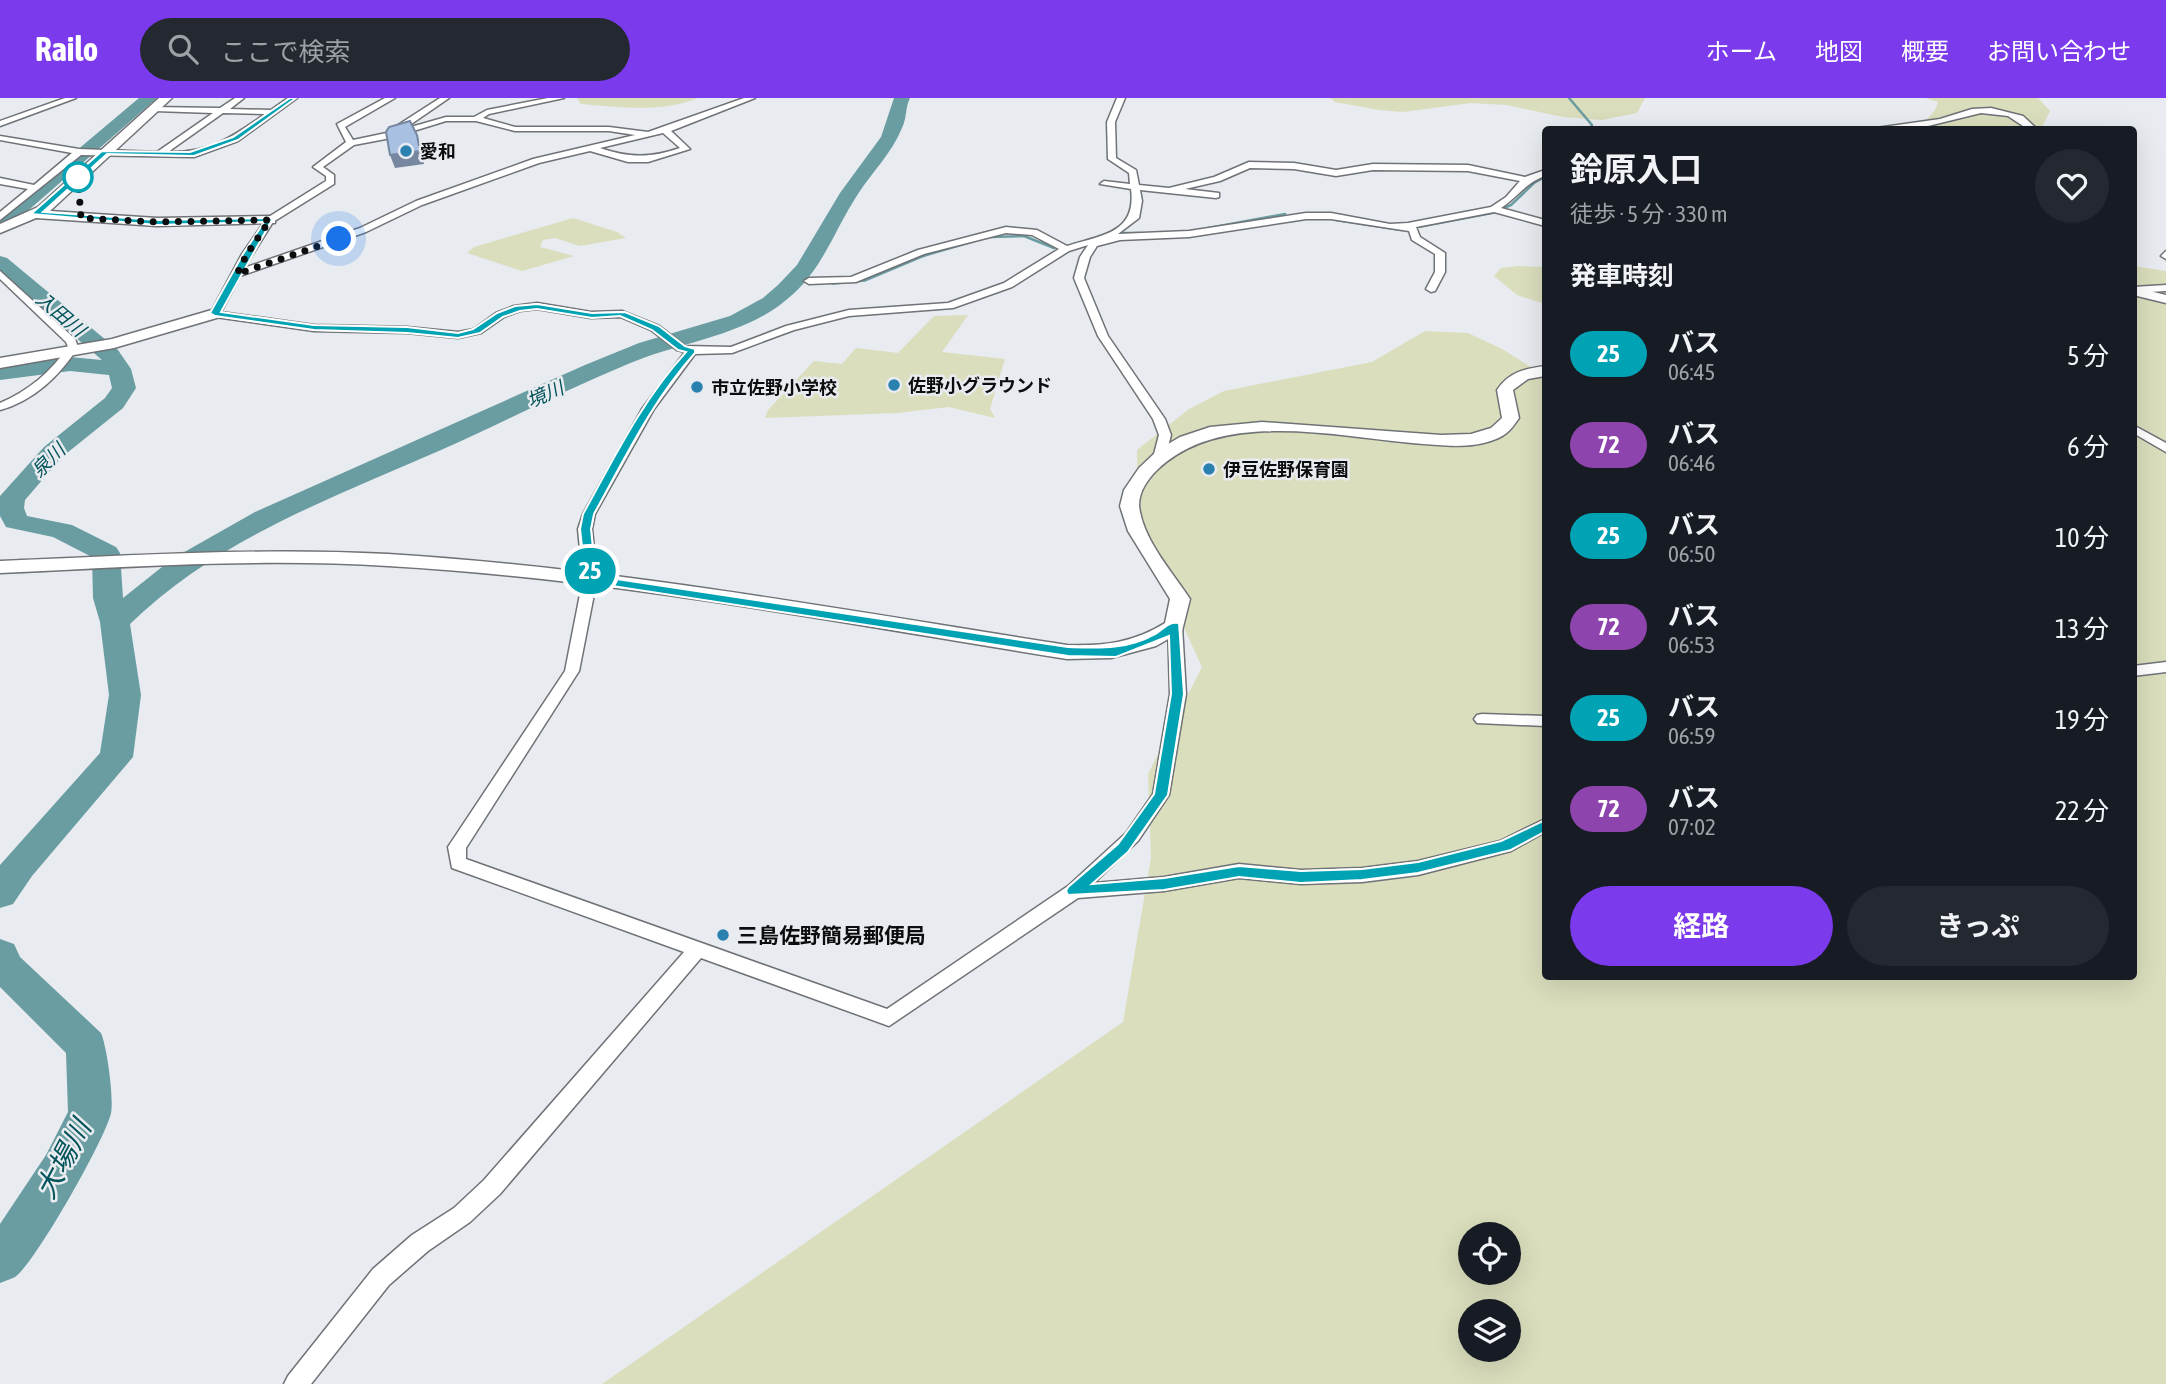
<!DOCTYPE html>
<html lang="ja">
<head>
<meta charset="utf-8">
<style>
  body { margin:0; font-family:"Asap Condensed","Noto Sans JP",sans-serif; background:#242831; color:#f1f3f6; height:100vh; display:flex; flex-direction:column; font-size:26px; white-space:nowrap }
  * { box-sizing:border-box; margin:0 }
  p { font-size:23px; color:#9ea1a6 }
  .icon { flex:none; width:38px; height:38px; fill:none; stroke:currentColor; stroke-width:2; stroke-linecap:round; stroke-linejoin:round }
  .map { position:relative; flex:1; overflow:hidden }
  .sheet { position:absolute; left:1542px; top:28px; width:595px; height:854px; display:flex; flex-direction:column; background:#171b24; border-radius:7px; box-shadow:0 7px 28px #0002 }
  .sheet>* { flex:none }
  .badge { padding:0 14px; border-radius:23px; font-size:24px; line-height:46px }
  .buttons { position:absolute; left:1458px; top:1124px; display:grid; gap:14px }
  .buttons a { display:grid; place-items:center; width:63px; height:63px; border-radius:50%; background:#171b24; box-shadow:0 7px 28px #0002; font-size:35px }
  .you { position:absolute; width:35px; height:35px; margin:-18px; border:5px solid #fff; border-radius:50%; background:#1a73e8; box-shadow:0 0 0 10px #1a73e833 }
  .map>.badge { position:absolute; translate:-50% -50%; box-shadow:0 0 0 4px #fff }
  h2 { padding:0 28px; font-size:26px; line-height:63px }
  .round { display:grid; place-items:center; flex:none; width:74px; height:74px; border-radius:37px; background:#242831 }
  .headline { display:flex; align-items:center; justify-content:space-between; height:119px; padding:0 28px }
  h1 { font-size:33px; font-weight:700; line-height:52px }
  .button { display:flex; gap:14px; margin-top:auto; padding:14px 28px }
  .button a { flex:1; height:80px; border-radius:42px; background:#7c3aed; color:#fff; font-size:28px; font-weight:700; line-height:80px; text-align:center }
  .button a+a { background:#242831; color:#f1f3f6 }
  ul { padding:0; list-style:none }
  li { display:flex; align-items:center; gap:21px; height:91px; padding:0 28px }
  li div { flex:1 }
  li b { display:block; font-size:26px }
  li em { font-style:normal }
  li .badge { min-width:77px; font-weight:700; text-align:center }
  header { display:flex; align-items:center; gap:42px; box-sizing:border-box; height:98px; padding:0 35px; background:#7c3aed; color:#fff }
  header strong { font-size:33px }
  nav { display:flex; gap:38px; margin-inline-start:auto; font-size:24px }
  .search { width:490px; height:63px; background:#242831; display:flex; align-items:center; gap:18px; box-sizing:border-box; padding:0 24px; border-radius:38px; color:#9ea1a6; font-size:26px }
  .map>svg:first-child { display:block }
  .green { fill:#dadebc; fill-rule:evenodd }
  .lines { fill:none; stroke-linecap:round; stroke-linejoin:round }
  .stream-far1 { stroke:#699da2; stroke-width:2.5 }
  .stream { stroke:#699da2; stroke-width:3.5 }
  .river { fill:#699da2; fill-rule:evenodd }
  .street-casing { stroke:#6f7276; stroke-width:3 }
  .secondary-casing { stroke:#6f7276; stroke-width:3 }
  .street { fill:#fff; fill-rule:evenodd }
  .secondary { fill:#fff; fill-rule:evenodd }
  .shaded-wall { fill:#76879f }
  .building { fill:#a8c1e3; stroke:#76879f; stroke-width:2 }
  .line { fill:#00a3b4; stroke:#fff; stroke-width:2 }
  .walk { stroke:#0c0d0f; stroke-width:7; stroke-dasharray:0 12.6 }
  .poi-dot { fill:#2a81b0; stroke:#e8ebef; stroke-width:2.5 }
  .stop-dot { fill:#fff; stroke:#00a3b4; stroke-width:3.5 }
  .labels { text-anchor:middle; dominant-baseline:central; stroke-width:5; stroke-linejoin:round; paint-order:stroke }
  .far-poi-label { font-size:18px; font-weight:bold; fill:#0c0d0f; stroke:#e8ebef; text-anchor:start }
  .far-water-label { font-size:19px; font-style:italic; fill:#03545a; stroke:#e8ebef }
  .poi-label { font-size:21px; font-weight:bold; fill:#0c0d0f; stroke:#e8ebef; text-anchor:start }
  .near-water-label { font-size:28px; font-style:italic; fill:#03545a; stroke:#e8ebef }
</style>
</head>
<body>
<header>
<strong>Railo</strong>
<div class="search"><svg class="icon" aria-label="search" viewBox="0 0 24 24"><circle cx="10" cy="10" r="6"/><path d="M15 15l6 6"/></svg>ここで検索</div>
<nav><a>ホーム</a><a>地図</a><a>概要</a><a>お問い合わせ</a></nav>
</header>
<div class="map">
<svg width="2166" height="1286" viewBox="0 0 2166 1286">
  <rect width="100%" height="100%" fill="#e8ebef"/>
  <g class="green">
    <path d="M577,0H698C661,15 620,9 581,6Z"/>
    <polygon points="1331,0 1645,0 1637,15 1602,22 1563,19 1506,7 1471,5 1403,14 1379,12 1335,4"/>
    <path d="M1925,0H2038L2050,13L2041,31L1904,32C1919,27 1934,20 1938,4Z"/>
    <polygon points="573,120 617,134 626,140 580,148 555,140 543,142 540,149 574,158 522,173 467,155 474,149"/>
    <polygon points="1518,168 1545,169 1545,206 1517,197 1494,178 1501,170"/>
    <path d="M2133,168L2166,173V1286H602L1123,924L1151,760L1148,676L1202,569L1138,430L1137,352L1189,311L1224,293L1372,264L1425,233L1468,235L1504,252L1545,278V878H2133ZM1470,1136H1508V1174H1470ZM1470,1213H1508V1251H1470Z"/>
    <polygon points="968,217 942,254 1005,261 990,311 995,320 949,309 897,315 765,320 768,312 814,263 842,266 856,250 898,255 934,218"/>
  </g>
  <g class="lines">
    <g class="stream-far1">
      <polyline points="1569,0 1592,27 1589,32"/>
      <polyline points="1336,122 1402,132 1492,115 1511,107 1534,85 1545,79"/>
      <polyline points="1209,130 1285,116"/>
      <polyline points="1122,135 1140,135"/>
      <polyline points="991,139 1024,138 1054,150"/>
      <polyline points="923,158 971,144"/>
    </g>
    <g class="stream">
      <polyline points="833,185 865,182 927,156"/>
      <polyline points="792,186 796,185"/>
    </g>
    <g class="river">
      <polygon points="139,0 157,0 7,131 0,133 0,117"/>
      <path d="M894,0H910C905,10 907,20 902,30C892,55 872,74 858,96C836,129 823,170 792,197C748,238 682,243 628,266C565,292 504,324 441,352C332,400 217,441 130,526L141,597L133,659L32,778L13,806L0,810V767L100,655L109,597L100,524L93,500L92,459L53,439L6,429L0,418V398L44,349L105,300L112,290L109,277L70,273L0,282V268L70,259L102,262L0,175V158L7,160L118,252L131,271L136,290L123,310L62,359L25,402L24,410L27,418L72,427L116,449L120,455L123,500L172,461L255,414L585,267L639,245L730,218L763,200L778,187L797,167L840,95L881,39Z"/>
      <path d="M0,841L14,846L20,859L101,935C107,949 114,1000 111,1015C106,1040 34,1167 15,1179C11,1181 5,1183 0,1185V1126L46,1057L68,1014L66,955L0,889Z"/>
    </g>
    <g class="street-casing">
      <g id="street">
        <polygon points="65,0 76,0 0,28 0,23"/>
        <path d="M235,0H244L230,11L271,12L288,0H297L238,43L194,59L81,57L0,122V114L28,91L0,86V80L34,87L72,55L0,42V38L79,51L157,54L213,15L155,13L152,9L220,10ZM223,15L265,16C233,39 209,55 168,54Z"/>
        <path d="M385,0H395L345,29L353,42L396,33L395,29L440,0H449L404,31L446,19H474L487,12L548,0H564L489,16L483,20L515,29H609L648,34L744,0H755L671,33L690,51L648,64H628L590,53L539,65L422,107L366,134L240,178L221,214L314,227L407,229L458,234L474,231L496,215L514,208L537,205L591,214L622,213L659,228L685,248L731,249L786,228L849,212L948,205L1004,185L1059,151L1032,137L1006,135L924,156L856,184L809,186L804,183L809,180L851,179L918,152L1006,129L1037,132L1067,148C1100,137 1137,136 1131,91L1100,86L1104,83L1130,86L1129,75L1108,61L1107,24L1117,0H1125L1115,24L1116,60L1136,72L1139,87L1169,90L1214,79L1249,64L1294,65L1336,72L1373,66L1468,67L1525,79L1545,72V78C1524,86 1519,98 1501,110L1545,122V128L1494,114L1416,129L1420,139L1445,155V174L1435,193L1431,194L1426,191L1435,174V156L1412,142L1409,133L1331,121H1306L1189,139L1120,142L1097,148L1090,159L1084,180L1108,238L1165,321L1171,337L1165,360L1159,364L1153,360L1159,337L1153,321L1098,238L1074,180L1080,159L1088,147L1069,153L1012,189L953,210L849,218L794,232L732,255L695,256L654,311L595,416L592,431L597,481L579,573L466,750V761L887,911L1068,788L1126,735L1153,696L1170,596L1168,528L1175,523L1182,528L1186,596L1169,697L1138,743L1094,785L1164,779L1239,766L1301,772L1362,770L1418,763L1500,743L1545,721V734L1511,753L1418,777L1362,784L1301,786L1239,780L1164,793L1078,800L889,928L701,860L500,1096L470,1124L428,1153L389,1187L311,1286H284L288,1278L373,1171L412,1137L454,1110L484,1082L684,854L452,770L448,749L565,573L583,481L578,431L583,416L642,311L685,254L677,252L651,232L621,219L591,220L537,211L520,213L504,219L481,235L458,240L407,235L314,233L215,219L210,216L242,156L267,120L326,83V78L313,69L346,44L337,26ZM446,23H476L515,33H609L635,37L533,61L416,103L360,130L244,170L273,124L334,86V77L323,69L354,47L391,40ZM663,35L680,50C651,60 629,60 600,50ZM1250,70L1294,71L1336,78L1373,72L1468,73L1520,83L1506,99L1491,109L1408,125L1390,126L1331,115H1306L1189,133L1118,136L1139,120L1142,103L1140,92L1216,100L1219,99V95L1185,91L1220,83Z"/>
        <polygon points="1991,10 2023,18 2038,32 2029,32 2008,18 1981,15 1928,28 1862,32 1940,21 1972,11"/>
        <polygon points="2166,153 2166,161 2161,158"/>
        <path d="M0,173L75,241L78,249C60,278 33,303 0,312V305C28,293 51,274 68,249L66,244L0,181Z"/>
        <polygon points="2166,187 2166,193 2133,195 2133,189"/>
        <polygon points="2133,327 2166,345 2166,354 2133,335"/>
        <polygon points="2166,564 2166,574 2133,578 2133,568"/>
        <polygon points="1482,616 1545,618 1545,628 1477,625 1474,621 1477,617"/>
      </g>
    </g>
    <g class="secondary-casing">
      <g id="secondary">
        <polygon points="159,0 172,0 50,113 157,120 270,118 275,119 275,125 157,128 36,120 0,135 0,126 38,109"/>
        <polygon points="2133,189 2166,197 2166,205 2133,197"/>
        <polygon points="215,211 223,216 220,219 114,250 0,270 0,260 112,241"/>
        <path d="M1545,268V278L1528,281L1513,292L1519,320C1513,329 1507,337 1496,341C1470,352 1440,347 1412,345C1334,338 1220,311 1157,372C1146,383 1136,398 1140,414C1146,445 1173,475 1190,501L1182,533L1156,548L1111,560L1067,561C842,525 616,481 388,468C259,460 129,469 0,475V463C129,458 259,449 388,456C616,470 842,512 1067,547C1104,548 1133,545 1165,525L1170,501L1128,433L1120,408L1124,392L1139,370L1158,352L1180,339L1210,329L1262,324L1441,337L1471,336L1491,330L1502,320L1497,292C1509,274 1524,271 1545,268Z"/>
      </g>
    </g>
    <use href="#street" class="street"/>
    <use href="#secondary" class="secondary"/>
  </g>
  <polygon class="shaded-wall" points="417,37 421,49 424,66 395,70 390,57"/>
  <polygon class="building" points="410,23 417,37 420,53 390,57 386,34 389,29"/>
  <path class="line" d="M290,0H296L238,42L194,58L107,56L43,114L157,122L273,120L221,214L314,227L407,229L458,235L473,231L497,215L515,208L537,206L592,215L625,214L659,228L685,248L695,251V255C652,303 625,360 594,416L591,431L596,478L1068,549C1099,550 1126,552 1155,536C1164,531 1168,523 1179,525L1184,596L1168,697L1128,754L1092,786L1164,780L1239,768L1301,773L1362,771L1418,764L1501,743L1545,722L1550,724L1553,727L1550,731L1511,752L1418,775L1362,782L1301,785L1239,779L1164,792L1068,797L1066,793L1068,789L1118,746L1154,696L1171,596L1169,538L1116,559L1068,558L586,484L580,431L583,416C614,360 642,302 686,254L678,252L652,232L620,218L592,220L537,211L520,213L503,219L480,235L458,240L407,235L314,232L215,218L210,215L243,156L264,124L157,127L31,116L102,53L190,54L233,39Z"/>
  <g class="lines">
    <polyline class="walk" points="78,79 81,120 157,124 270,122 247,156 237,176 339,141"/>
  </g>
  <g class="poi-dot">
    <circle cx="406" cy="53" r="7"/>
    <circle cx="894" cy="287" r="7"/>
    <circle cx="697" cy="289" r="7"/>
    <circle cx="1209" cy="371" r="7"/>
    <circle cx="723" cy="837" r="7"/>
  </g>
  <circle class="stop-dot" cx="78" cy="79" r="14"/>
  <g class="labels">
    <g class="far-poi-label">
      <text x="420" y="53">愛和</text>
      <text x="908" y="287">佐野小グラウンド</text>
      <text x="711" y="289">市立佐野小学校</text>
      <text x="1223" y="371">伊豆佐野保育園</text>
    </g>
    <g class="far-water-label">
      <text transform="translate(61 216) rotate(40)">入田川</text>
      <text transform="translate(545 296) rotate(-24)">境川</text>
      <text transform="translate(48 362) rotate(-45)">泉川</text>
    </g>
    <g class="poi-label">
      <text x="737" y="837">三島佐野簡易郵便局</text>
    </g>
    <g class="near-water-label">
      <text transform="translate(63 1061) rotate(-62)">大場川</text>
    </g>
  </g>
</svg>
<div class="buttons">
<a><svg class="icon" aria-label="locate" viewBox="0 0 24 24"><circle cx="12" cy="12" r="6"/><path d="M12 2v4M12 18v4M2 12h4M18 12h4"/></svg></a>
<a><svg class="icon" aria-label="layers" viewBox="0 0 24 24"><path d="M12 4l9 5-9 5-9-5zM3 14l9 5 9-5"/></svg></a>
</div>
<div class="you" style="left:339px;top:141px"></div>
<b class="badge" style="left:590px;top:473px;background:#00a3b4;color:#fff">25</b>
<section class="sheet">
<div class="headline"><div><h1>鈴原入口</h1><p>徒歩 · 5 分 · 330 m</p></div><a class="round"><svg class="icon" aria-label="heart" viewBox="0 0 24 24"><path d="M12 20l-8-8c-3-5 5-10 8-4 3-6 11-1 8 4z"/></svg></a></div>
<h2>発車時刻</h2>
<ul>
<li><span class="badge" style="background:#00a3b4;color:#fff">25</span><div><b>バス</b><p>06:45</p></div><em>5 分</em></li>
<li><span class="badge" style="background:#8e44ad;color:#fff">72</span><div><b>バス</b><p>06:46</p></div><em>6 分</em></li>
<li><span class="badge" style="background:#00a3b4;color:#fff">25</span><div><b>バス</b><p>06:50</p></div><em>10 分</em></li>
<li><span class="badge" style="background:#8e44ad;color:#fff">72</span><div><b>バス</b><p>06:53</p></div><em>13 分</em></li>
<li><span class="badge" style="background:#00a3b4;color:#fff">25</span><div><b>バス</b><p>06:59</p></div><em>19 分</em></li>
<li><span class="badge" style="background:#8e44ad;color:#fff">72</span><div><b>バス</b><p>07:02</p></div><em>22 分</em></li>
</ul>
<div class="button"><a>経路</a><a>きっぷ</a></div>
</section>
</div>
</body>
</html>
